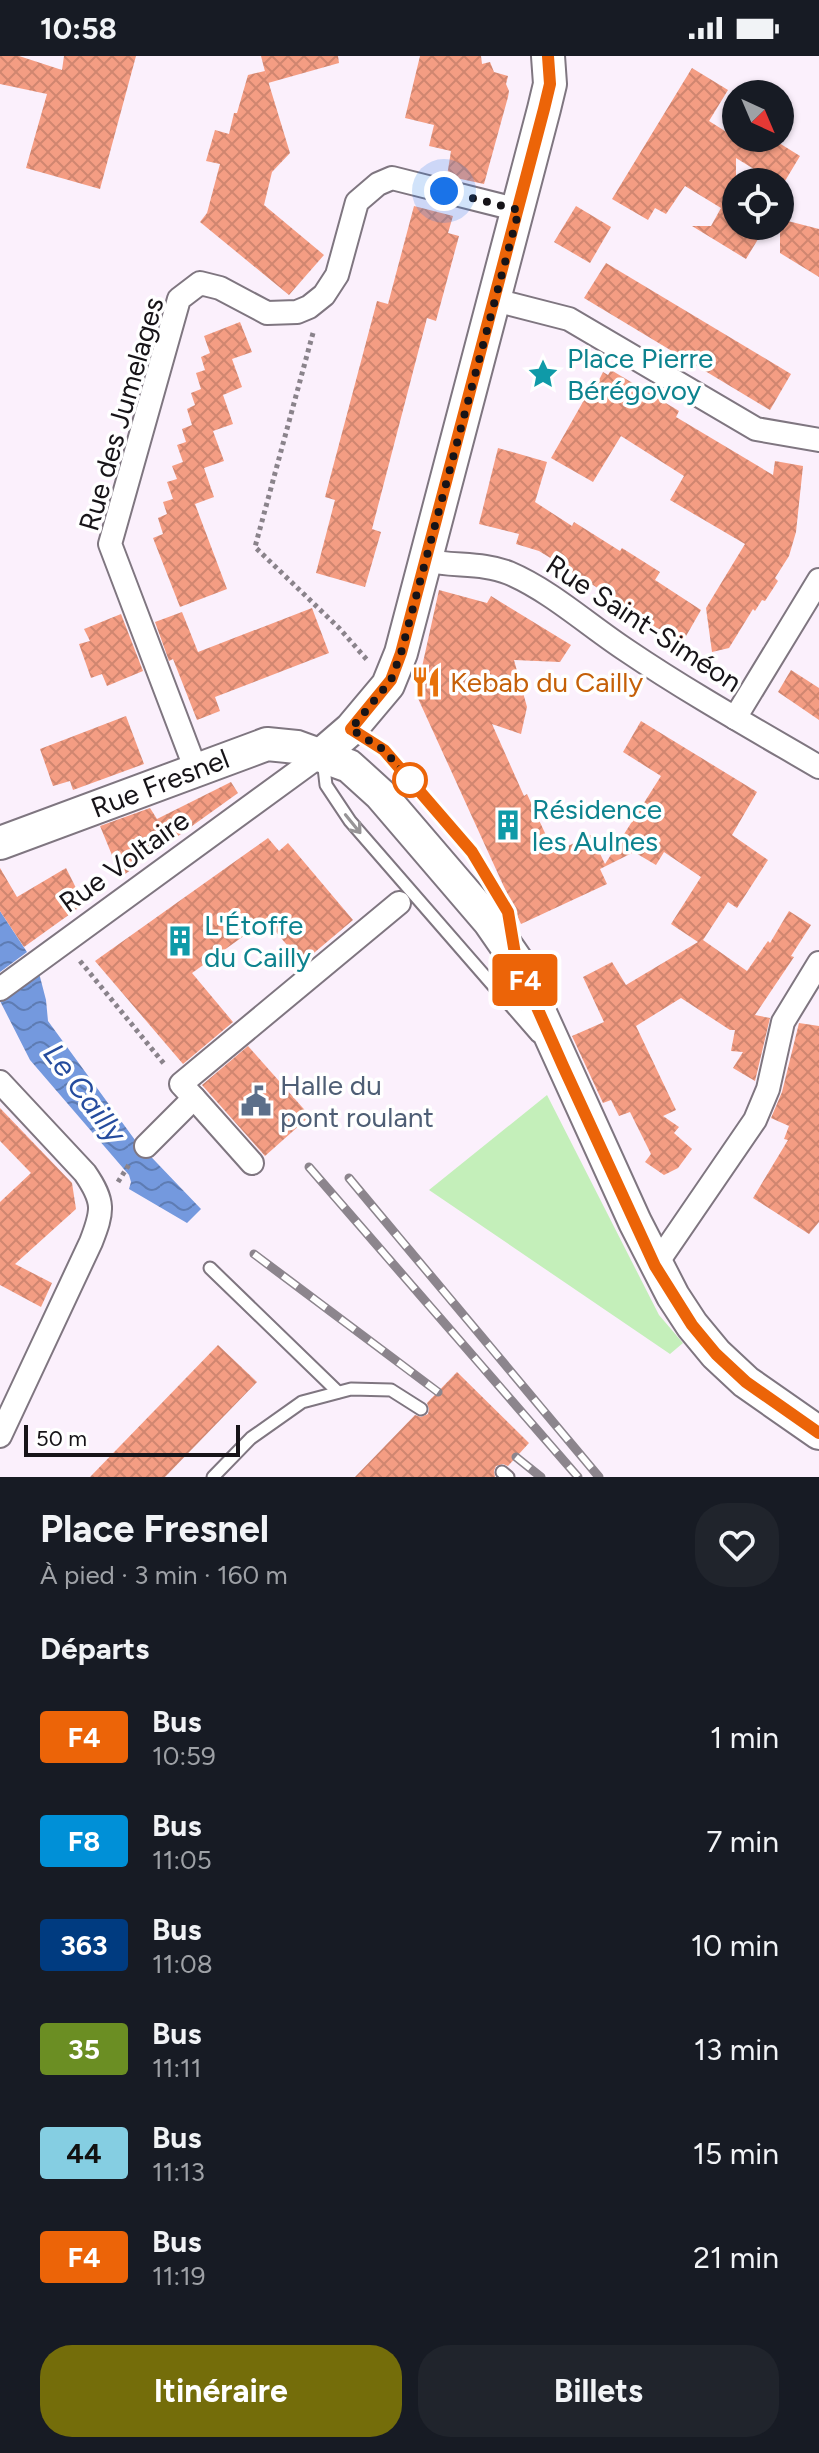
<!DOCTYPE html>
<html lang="fr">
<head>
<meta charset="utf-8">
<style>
  body { margin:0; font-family:Figtree,sans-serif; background:#20242c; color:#f1f3f6; height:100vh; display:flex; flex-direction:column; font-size:30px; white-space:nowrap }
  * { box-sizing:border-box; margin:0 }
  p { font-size:26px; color:#9ea1a6 }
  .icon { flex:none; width:44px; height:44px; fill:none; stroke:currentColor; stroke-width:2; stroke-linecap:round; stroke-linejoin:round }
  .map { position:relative; height:1421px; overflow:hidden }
  .details { display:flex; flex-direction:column; background:#171b24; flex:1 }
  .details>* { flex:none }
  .badge { padding:0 16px; border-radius:6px; font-size:28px; line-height:52px }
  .needle { width:52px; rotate:136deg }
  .fabs { position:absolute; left:722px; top:24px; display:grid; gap:16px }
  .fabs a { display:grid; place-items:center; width:72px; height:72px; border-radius:50%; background:#171b24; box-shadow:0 2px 6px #0004; font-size:40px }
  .scale { position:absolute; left:24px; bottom:20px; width:216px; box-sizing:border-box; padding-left:8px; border:4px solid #171418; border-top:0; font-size:22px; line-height:28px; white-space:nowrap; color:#171418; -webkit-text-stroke:6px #fff; paint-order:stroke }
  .you { position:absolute; width:40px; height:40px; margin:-20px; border:6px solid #fff; border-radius:50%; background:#1a73e8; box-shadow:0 0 0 12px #1a73e833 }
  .map>.badge { position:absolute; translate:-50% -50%; box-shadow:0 0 0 4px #fff }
  h2 { padding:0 40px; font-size:30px; line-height:72px }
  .round { display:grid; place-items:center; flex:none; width:84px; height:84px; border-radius:32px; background:#20242c }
  .overview { display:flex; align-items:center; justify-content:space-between; height:136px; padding:0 40px }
  h1 { font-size:38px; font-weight:700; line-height:60px }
  .cta { display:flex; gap:16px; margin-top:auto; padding:16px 40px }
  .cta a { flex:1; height:92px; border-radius:32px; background:#746d0a; color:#fff; font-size:32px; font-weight:700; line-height:92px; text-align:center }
  .cta a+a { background:#20242c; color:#f1f3f6 }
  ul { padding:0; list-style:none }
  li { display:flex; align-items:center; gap:24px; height:104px; padding:0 40px }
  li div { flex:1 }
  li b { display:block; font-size:30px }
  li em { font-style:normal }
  li .badge { min-width:88px; font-weight:700; text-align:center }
  .status { display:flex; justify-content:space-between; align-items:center; height:56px; padding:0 40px; background:#171b24; direction:ltr }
  .status svg { height:22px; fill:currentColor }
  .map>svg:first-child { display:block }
  .grass { fill:#c4efba }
  .water { fill:url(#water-waves) }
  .building { fill:url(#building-cross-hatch) }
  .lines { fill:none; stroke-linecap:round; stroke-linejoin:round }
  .lane-casing { stroke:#7f7680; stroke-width:15 }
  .street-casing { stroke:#7f7680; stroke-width:26 }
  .secondary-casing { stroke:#7f7680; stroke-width:36 }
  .path { stroke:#8a838b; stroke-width:5; stroke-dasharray:4 4; stroke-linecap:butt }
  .lane { stroke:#fff; stroke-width:11 }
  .street { stroke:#fff; stroke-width:22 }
  .secondary { stroke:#fff; stroke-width:32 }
  .rail-casing { stroke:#8c858d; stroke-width:9 }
  .rail { stroke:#fff; stroke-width:6; stroke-dasharray:18; stroke-linecap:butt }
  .oneway { stroke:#979597 }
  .line-casing { stroke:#fff; stroke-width:18 }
  .line { stroke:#ec6408; stroke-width:12 }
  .walk { stroke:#171418; stroke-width:8; stroke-dasharray:0 14.4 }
  .stop-dot { fill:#fff; stroke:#ec6408; stroke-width:4 }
  .labels { text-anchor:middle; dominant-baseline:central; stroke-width:7; stroke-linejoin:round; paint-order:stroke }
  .culture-label { font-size:28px; fill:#0d838f; stroke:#fff; text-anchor:start }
  .street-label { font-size:28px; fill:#171418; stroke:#fff }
  .food-label { font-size:28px; fill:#c56008; stroke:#fff; text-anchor:start }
  .service-label { font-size:28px; fill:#4e5e75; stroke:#fff; text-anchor:start }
  .water-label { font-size:30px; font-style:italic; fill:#254c9e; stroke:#fff }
</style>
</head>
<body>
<div class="status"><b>10:58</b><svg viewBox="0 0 49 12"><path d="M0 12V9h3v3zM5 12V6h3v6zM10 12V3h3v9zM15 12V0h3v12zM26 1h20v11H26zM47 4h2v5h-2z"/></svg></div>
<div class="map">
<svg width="819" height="1421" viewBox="0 0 819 1421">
  <defs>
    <pattern id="water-waves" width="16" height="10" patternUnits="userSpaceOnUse" patternTransform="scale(2)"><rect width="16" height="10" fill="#7499de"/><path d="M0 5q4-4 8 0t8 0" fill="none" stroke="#5e7cb3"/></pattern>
    <pattern id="building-cross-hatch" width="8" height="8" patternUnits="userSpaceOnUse" patternTransform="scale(2)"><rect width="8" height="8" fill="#f49d83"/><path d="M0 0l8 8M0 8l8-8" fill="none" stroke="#d08670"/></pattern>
  </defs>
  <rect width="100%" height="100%" fill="#fbf0fc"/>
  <polygon class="grass" points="547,1039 659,1259 683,1287 670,1298 429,1134"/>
  <g class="water">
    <polygon points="0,855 27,896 0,916"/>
    <polygon points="39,917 46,944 48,965 135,1084 201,1153 187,1167 129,1133 131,1126 129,1119 30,1004 0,945"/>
  </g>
  <g class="building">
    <polygon points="0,0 19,0 62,14 64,0 136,0 100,133 26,112 47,38 0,28"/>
    <polygon points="261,0 338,0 339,7 268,27"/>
    <polygon points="420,0 481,0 482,8 490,6 494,16 508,20 506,28 509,35 508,41 484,128 447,120 451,95 429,90 434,69 405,62"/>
    <polygon points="692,12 728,34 709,65 736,82 771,82 800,100 782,130 780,126 775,126 736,102 736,170 766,170 746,203 692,170 711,170 721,152 685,130 666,158 655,152 648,164 612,143"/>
    <polygon points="265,15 290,97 272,116 264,149 324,199 289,239 200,166 207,157 220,108 206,105 215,74 229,78 234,57 237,57 248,19"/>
    <polygon points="414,150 453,160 448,177 459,180 436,265 427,262 372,473 381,476 365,531 316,517 335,444 325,441 377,245 388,248"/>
    <polygon points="576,150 611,171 590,207 554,186"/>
    <polygon points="780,163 819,173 819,221 780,197"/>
    <polygon points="606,207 791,318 770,354 584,242"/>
    <polygon points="240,266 252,296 232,303 242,331 223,339 233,368 213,375 224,405 204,412 214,441 195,448 227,533 180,551 153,482 163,478 158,462 167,458 163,446 173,443 167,426 177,423 172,410 183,406 177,389 186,386 182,373 192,369 187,353 195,349 191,337 201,333 196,317 205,314 201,301 210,297 204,280"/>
    <polygon points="611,314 679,355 676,361 773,419 775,405 803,410 796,476 789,500 775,522 778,525 765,545 762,544 755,555 753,553 729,592 712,596 706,552 745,488 670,444 684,420 621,380 593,426 551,402 592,330 595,332 603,316 608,319"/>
    <polygon points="498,392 547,406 535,446 572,470 574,466 620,495 622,492 660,516 655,524 701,554 682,587 663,574 646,569 641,565 639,559 593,529 579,526 570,514 539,495 516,488 519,478 479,468"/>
    <polygon points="439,534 487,547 491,540 571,589 560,606 514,604 527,651 521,678 492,668 524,740 527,738 550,788 564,782 568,790 591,779 605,808 661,720 623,696 641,665 757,736 732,779 768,804 737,852 728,846 703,884 747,915 768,885 770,887 789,855 811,869 791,900 794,901 755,959 770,962 755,1025 733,1012 743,996 731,995 735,974 730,974 681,942 636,970 676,1054 663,1060 679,1071 674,1077 692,1093 678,1112 664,1119 645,1106 651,1098 630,1056 619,1060 611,1044 603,1047 572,980 604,966 583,921 612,906 626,929 698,886 671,868 701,821 664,796 656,809 634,796 600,813 607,828 521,868 416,638"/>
    <polygon points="312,552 329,597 215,641 220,655 197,664 173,603 169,605 155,566 182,556 198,596"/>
    <polygon points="121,558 143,615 107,630 102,618 91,622 79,588 90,585 84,573"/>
    <polygon points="791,614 819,632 819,664 778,636"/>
    <polygon points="126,660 144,708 73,734 70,725 53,730 40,693"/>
    <polygon points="231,726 238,737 121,821 100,770 150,752 157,763"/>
    <polygon points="268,782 279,795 288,787 353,864 302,907 266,864 192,917 233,966 183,1008 95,905"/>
    <polygon points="0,812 17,841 66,812 84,848 24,891 0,855"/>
    <polygon points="799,967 819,970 819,1166 809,1178 753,1142 788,1084 784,1083 789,1070 771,1062 782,1036"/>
    <polygon points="248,990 310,1060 265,1100 202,1029"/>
    <polygon points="0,1052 72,1127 76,1153 15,1208 52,1227 41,1251 0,1229 0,1146 31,1117 0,1085"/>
    <polygon points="218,1289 257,1326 165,1421 90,1421"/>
    <polygon points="457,1316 529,1387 508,1410 503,1408 496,1410 494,1415 495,1421 355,1421 415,1359 421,1361 428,1358 429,1353 427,1347"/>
  </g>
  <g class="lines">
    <g class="lane-casing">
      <g id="lane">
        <polyline points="355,676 384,694 472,796 508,856 512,879"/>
        <polyline points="323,703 326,729 350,765 537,980"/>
        <polyline points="210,1212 338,1336"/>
        <polyline points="502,1416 508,1421"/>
        <polyline points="213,1421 251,1382 302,1346 351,1333 391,1334 421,1353"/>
      </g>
    </g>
    <g class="street-casing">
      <g id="street">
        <polyline points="495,244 569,263 756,373 819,384"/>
        <path d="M425,504C452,511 482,506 509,517C551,535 588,569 626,594C688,636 754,673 819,711"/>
        <polyline points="735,662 819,524"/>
        <polyline points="196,714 110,488 179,243 200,227 220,232 267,257 297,256 309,251 324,239 337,219 357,146 378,128 392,122 519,154"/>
        <polyline points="0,933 322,698"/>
        <path d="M0,1026L85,1117C105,1146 103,1155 91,1186L0,1380"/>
        <polyline points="194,1042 252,1107"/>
        <polyline points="146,1090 194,1042 181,1028 399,847"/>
        <polyline points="655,1210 755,1064 768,1033 783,966 819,907"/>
      </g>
    </g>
    <g class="secondary-casing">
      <g id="secondary">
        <polyline points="322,698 351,673 388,629 401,597 544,53 550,28 548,0"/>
        <polyline points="0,787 267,688 297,691 349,710 381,739 489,865 516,904 635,1166 673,1240 692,1269 716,1298 746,1326 819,1377"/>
      </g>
    </g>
    <g class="path">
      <polyline points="313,277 255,491 339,572 368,605"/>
      <polyline points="80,905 165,1009"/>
      <polyline points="118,1126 130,1107"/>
    </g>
    <use href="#lane" class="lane"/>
    <use href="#street" class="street"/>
    <use href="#secondary" class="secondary"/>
    <g class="rail-casing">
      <g id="rail">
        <polyline points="309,1111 578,1421"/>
        <polyline points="349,1122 599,1421"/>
        <polyline points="254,1198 438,1336"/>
        <polyline points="516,1401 541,1421"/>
      </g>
    </g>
    <use href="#rail" class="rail"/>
  </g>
  <defs><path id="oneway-shaft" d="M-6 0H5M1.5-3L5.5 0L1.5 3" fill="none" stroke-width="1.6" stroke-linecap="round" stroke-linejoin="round" transform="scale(2)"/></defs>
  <use class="oneway" href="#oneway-shaft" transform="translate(353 768) rotate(51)"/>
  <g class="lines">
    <g class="line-casing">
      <polyline id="line" points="548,0 550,28 544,53 401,597 391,624 351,673 384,694 472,796 508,856 516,904 563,1010 655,1210 692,1269 716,1298 746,1326 819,1377"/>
    </g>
    <use href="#line" class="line"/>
    <polyline class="walk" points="410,724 384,694 351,673 391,624 401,597 519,154 444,135"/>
  </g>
  <defs>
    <g id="sight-bare" transform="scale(2.4)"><path d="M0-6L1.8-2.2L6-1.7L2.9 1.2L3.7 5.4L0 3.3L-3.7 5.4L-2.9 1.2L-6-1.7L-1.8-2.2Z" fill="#0f9aa8" stroke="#fff" stroke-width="2.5" paint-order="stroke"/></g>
    <g id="restaurant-bare" transform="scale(2.4)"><path d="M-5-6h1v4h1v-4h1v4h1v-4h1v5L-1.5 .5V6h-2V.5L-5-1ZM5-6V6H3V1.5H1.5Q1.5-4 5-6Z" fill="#e8710a" stroke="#fff" stroke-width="2.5" paint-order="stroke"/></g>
    <g id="building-bare" transform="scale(2.4)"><path d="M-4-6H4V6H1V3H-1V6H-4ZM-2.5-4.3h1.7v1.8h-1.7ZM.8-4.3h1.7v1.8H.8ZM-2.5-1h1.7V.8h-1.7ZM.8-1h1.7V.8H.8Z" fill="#0f9aa8" stroke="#fff" stroke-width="2.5" paint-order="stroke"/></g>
    <g id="civic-bare" transform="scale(2.4)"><path d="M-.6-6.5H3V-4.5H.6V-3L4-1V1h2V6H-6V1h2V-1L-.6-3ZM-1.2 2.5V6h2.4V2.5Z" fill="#5c6f8a" stroke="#fff" stroke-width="2.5" paint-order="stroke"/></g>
  </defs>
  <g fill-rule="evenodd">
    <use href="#sight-bare" x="543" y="318"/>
    <use href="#restaurant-bare" x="426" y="626"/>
    <use href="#building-bare" x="508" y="769"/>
    <use href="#building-bare" x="180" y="885"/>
    <use href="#civic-bare" x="256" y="1045"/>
  </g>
  <circle class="stop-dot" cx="410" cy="724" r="16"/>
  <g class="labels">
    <g class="culture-label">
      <text x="567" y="302">Place Pierre<tspan x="567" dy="32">Bérégovoy</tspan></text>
      <text x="532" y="753">Résidence<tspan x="532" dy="32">les Aulnes</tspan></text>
      <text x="204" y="869">L'Étoffe<tspan x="204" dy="32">du Cailly</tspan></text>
    </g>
    <g class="street-label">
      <text transform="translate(121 358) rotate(-74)">Rue des Jumelages</text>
      <text transform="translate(644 567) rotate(33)">Rue Saint-Siméon</text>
      <text transform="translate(160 727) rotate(-21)">Rue Fresnel</text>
      <text transform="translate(124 805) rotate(-36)">Rue Voltaire</text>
    </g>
    <g class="food-label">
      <text x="450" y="626">Kebab du Cailly</text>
    </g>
    <g class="service-label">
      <text x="280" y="1029">Halle du<tspan x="280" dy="32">pont roulant</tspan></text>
    </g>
    <g class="water-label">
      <text transform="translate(85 1037) rotate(53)">Le Cailly</text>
    </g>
  </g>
</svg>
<div class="fabs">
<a><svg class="needle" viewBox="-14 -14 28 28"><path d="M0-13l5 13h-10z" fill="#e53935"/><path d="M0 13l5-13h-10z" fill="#9ea1a6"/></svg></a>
<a><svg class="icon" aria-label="locate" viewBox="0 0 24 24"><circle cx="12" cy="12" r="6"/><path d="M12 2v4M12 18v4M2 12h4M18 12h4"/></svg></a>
</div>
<div class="scale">50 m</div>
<div class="you" style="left:444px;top:135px"></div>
<b class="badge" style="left:525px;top:924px;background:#ec6408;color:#fff">F4</b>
</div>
<section class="details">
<div class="overview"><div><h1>Place Fresnel</h1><p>À pied · 3 min · 160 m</p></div><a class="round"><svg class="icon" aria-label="heart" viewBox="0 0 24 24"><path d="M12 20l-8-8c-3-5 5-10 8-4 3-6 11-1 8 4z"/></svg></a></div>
<h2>Départs</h2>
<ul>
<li><span class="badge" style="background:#ec6408;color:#fff">F4</span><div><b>Bus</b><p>10:59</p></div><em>1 min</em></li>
<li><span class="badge" style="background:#0090d7;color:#fff">F8</span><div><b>Bus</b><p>11:05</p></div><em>7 min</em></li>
<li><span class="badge" style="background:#003b80;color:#fff">363</span><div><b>Bus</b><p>11:08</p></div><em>10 min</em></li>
<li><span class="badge" style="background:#6b8e23;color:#fff">35</span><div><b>Bus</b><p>11:11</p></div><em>13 min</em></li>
<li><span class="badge" style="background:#85cee2;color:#111">44</span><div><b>Bus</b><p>11:13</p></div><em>15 min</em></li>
<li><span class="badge" style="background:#ec6408;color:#fff">F4</span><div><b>Bus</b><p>11:19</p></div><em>21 min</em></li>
</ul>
<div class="cta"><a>Itinéraire</a><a>Billets</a></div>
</section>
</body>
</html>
